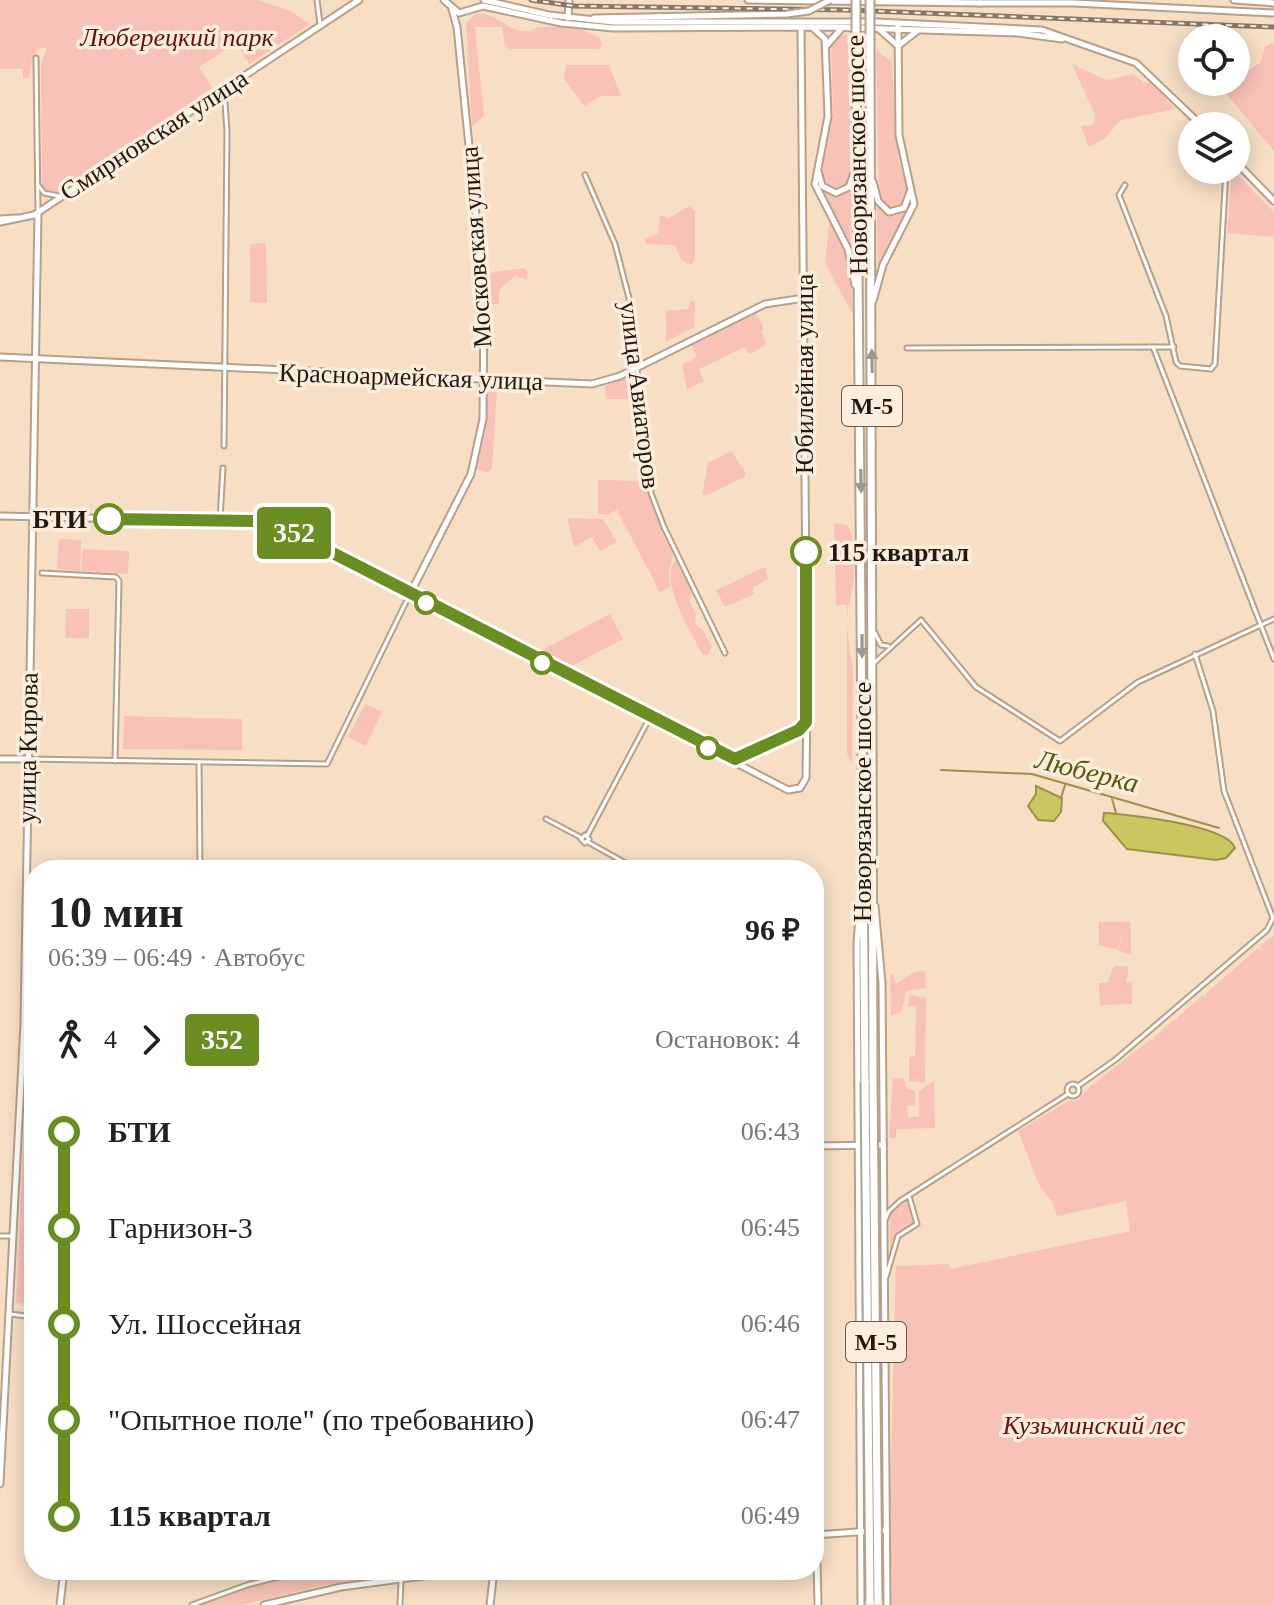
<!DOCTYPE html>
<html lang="ru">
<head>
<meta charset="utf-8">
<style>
  body { margin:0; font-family:Georgia,serif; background:#f6f6f6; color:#222; height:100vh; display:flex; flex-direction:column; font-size:30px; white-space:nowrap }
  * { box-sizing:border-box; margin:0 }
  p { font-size:26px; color:#767676 }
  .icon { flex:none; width:44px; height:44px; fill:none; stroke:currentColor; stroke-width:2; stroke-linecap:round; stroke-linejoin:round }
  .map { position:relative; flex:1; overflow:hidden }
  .side { position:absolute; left:24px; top:860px; width:800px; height:720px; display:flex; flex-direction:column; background:#fff; border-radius:32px; box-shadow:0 4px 20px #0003 }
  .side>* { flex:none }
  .badge { padding:0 16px; border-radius:6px; font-size:28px; line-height:52px }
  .fabs { position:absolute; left:1178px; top:24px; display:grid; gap:16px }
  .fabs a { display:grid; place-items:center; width:72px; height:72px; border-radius:50%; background:#fff; box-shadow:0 4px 20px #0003; font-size:40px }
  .map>.badge { position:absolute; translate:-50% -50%; box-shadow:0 0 0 4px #fff }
  .legs { display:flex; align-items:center; gap:12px; height:88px; padding:0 24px; font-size:26px }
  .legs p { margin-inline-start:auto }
  .head { display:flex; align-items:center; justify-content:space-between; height:136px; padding:0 24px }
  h1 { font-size:44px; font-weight:600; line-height:60px }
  ul { padding:0 24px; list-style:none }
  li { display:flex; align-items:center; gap:28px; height:96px; font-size:30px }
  li i { display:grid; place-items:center; width:12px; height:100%; margin:0 10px; background:currentColor }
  li i::after { content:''; width:20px; height:20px; margin:-10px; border:6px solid; border-radius:50%; background:#fff }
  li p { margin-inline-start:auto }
  li:first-child i { background:linear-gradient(#0000 50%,currentColor 0) }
  li:last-child i { background:linear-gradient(currentColor 50%,#0000 0) }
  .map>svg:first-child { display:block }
  .green { fill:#f8c2b8 }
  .water { fill:#cac761; stroke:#989349; stroke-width:2 }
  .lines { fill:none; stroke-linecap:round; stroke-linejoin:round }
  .stream { stroke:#989349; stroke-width:2 }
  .street-casing { stroke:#b7a089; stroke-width:7 }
  .secondary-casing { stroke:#b7a089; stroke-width:9 }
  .highway-casing { stroke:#b7a089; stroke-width:11 }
  .street { stroke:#fff; stroke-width:3 }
  .secondary { stroke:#fff; stroke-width:5 }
  .highway { stroke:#fff; stroke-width:7 }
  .rail-casing { stroke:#887868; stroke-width:5 }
  .rail { stroke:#fceedf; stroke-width:2; stroke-dasharray:6; stroke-linecap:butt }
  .secondary-bridge-casing { stroke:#b7a089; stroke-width:9; stroke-linecap:butt }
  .highway-bridge-casing { stroke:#b7a089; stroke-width:11; stroke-linecap:butt }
  .secondary-bridge { stroke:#fff; stroke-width:5 }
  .highway-bridge { stroke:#fff; stroke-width:7 }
  .oneway { fill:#9c9894 }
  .line-1-casing { stroke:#fff; stroke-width:18 }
  .line-1 { stroke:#6b8e23; stroke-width:12 }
  .stop-1-dot { fill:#fff; stroke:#6b8e23; stroke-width:4 }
  .labels { text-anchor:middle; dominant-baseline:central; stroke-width:7; stroke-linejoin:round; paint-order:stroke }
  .shield { fill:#fceedf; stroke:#635a4f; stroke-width:2 }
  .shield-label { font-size:24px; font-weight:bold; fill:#221a11 }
  .park-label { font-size:26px; font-style:italic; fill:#6a100a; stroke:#fceedf }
  .street-label { font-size:26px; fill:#221a11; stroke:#fceedf }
  .stop-label { font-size:26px; font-weight:bold; fill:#221a11; stroke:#fceedf; text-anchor:end }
  .water-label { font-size:28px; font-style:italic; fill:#5a5706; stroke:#fceedf }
</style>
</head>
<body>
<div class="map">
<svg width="1274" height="1605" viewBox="0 0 1274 1605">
  <rect width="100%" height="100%" fill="#f7dfc6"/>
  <g class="green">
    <polygon points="0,0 258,0 290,11 310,24 249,64 236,43 199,67 212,88 59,192 45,189 42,185 41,64 47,47 38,49 32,59 29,78 23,78 23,69 0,69"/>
    <path d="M476,14C498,11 508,34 528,31C532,31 536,27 540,27C556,26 589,28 601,39L602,46L598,49H510L505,46L502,27H475L484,116L472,126L466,22Z"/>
    <polygon points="847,34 847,44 852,51 852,175 846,187 838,191 826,187 821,178 833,111 831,43 838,36"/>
    <polygon points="1271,43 1274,44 1274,151 1223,90 1261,62 1265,47"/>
    <polygon points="891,49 898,158 908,193 901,208 889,210 879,193 876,50 891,61"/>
    <polygon points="1072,64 1106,80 1133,74 1145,83 1151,82 1175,109 1121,120 1105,138 1089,147 1081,126 1093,125 1095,115"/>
    <polygon points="566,65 609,65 621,96 601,96 584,106 564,79"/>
    <polygon points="1232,170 1274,212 1274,237 1227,233"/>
    <polygon points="854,188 853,253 819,189 836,196"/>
    <polygon points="913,203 878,271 877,207 886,214 897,215"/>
    <polygon points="689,206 695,211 695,260 690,265 681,259 675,245 646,244 644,239 658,233 660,215 669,218"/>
    <path d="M830,219C847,251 853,276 852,313L825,263Z"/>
    <polygon points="266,243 267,303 250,302 250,244"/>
    <polygon points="524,268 528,272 527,280 515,276 499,290 499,304 489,304 486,284 492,272"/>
    <polygon points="691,301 695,302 694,327 666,342 666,311 688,309"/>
    <polygon points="756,313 764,329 761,331 766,342 763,347 749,354 745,347 699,369 704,381 687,390 682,365 697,357 691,344"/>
    <polygon points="633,374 638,385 636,399 606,399 605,386"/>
    <polygon points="490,383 497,388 492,469 487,473 477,468 486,430 486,392"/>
    <polygon points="731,451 746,473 744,477 705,496 702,494 708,463"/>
    <polygon points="598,480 649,481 658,513 675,549 669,570 670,587 660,592 617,510 609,514 626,551 609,515 598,514"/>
    <polygon points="567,518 603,519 617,542 600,551 593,539 596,535 574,547"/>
    <path d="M834,523L847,525C861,548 854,582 849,605C844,625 850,649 853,668L852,764L847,753V605H836Z"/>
    <polygon points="59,539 81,540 80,571 57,569"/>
    <polygon points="83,549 129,551 128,574 81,571"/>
    <path d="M676,559L694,590L689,600L696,615L695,624L703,630L712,647L708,655H703C691,631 658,582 676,559Z"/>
    <polygon points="765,567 768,579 753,587 754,594 725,607 716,590"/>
    <polygon points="66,609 89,609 89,638 65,638"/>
    <polygon points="610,614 623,639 568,668 538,652"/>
    <polygon points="365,704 382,712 366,746 348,737"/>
    <polygon points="124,716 242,719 242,750 123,749"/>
    <polygon points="1099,922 1131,922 1131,955 1118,950 1124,932 1117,950 1099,945"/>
    <polygon points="1274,935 1274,1605 892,1605 890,1500 896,1266 948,1264 951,1269 1130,1231 1126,1201 1057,1216 1052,1202 1039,1185 1018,1131 1069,1101 1078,1100 1086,1090 1089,1093 1087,1089 1151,1039 1156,1042 1153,1038 1203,995 1208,998 1205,994 1258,948 1263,951 1260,946"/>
    <polygon points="1114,966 1129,966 1126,982 1132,982 1132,1004 1100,1005 1099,983 1107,983"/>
    <polygon points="925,971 926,988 906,991 902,1011 891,1016 890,975 892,973 896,984 914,972"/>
    <polygon points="910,995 926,998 925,1083 909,1081 909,1057 915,1056 916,1011 916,1006 908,1006"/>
    <polygon points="34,1048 34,1305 16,1303 27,1060"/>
    <polygon points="893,1078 903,1078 907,1088 915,1091 915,1106 907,1106 908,1117 919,1117 919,1091 934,1081 935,1128 896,1129 896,1138 889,1138"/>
    <polygon points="908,1200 914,1223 894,1237 890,1262 890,1211"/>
    <polygon points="321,1570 429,1570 320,1586 242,1605 201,1605 247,1588"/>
  </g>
  <g class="water">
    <polygon points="1036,786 1062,798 1061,812 1054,821 1038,820 1028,806 1036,794"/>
    <path d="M1104,813C1126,814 1228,825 1235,848L1226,858L1216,860L1127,849L1103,821Z"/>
  </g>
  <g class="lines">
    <g class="stream">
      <polyline points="941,770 1032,774 1219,828"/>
      <polyline points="1061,798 1065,785"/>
      <polyline points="1112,799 1116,813"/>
    </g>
    <g class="street-casing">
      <g id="street">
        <polyline points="317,0 320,24"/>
        <polyline points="36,58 38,213"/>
        <polyline points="585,175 615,244 629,298 651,493 664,527 725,653"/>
        <polyline points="1125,185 1119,195 1166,316 1176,362 1180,366 1211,369 1215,364 1226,170"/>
        <polyline points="39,186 44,193 59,196"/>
        <polyline points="1153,347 1274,659"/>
        <polyline points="907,348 1174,347"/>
        <polyline points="224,446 227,131 224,89"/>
        <polyline points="220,520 223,468"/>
        <polyline points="42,573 116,577 119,581 115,761"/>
        <polyline points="875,633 881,645 888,646"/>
        <polyline points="1195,654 1213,711 1224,791 1273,918"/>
        <polyline points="874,663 921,620 976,687 1060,741 1138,682 1274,619"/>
        <polyline points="28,759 327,764 406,602"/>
        <polyline points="199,762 200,870"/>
        <polyline points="546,819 582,838"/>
        <polygon points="585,835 589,839 585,843 581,839"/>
        <polyline points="587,836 649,719"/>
        <polyline points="588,842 638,870"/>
        <circle cx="1073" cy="1090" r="6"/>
        <polyline points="1078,1086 1115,1060 1267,930 1273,918"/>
        <polyline points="885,1220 889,1211 900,1201 1068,1094"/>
        <polyline points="0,1236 12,1236"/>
        <polyline points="886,1277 898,1236 917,1224 909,1196"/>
        <polyline points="10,1314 34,1317"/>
        <polyline points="192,1605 247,1585 306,1570"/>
        <polyline points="400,1605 401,1581"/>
      </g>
    </g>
    <g class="secondary-casing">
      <g id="secondary">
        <polyline points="444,0 459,13 483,6 561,23 613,28 826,27 1018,33 1062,39"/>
        <polyline points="484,0 549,15 614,22 877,22 1042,30 1136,63 1202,126"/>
        <polyline points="748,0 981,3"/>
        <polyline points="1234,0 1274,3"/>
        <polyline points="980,3 1074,3 1274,13"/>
        <polyline points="568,18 569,0"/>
        <polyline points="594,18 787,14"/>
        <polyline points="813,28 825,39 828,116 815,184 848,249 855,285"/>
        <polyline points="879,29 898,46"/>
        <polyline points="827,45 841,29"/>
        <polyline points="898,46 917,31"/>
        <polyline points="1236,162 1274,201"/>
        <polyline points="818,171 822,186 836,193 849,187 854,173"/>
        <polyline points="873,182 878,201 889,212 904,208 910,192"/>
        <polyline points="0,219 17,218"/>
        <polyline points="0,222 34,215 359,0"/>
        <polyline points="873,301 883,265 914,204 899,135 898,26"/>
        <polyline points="0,357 592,384 620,376 765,304 804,298"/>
        <polyline points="0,516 265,522 282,527 788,790 800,788 806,778 807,704 801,27"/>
        <polyline points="410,594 471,474 483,419 484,295 457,27 452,9"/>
        <polyline points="0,759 28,759"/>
        <polyline points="733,759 750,754 806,723"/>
        <polyline points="860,906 857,942 861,1605"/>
        <polyline points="875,906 882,983 887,1605"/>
        <polyline points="814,1146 883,1145"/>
        <polyline points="814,1434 818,1605"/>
        <polyline points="0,1484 24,1024 38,213"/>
        <polyline points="815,1535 885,1530"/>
        <polyline points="60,1605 64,1570"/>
        <polyline points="264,1605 341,1587 468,1570"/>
        <polyline points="490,1605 494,1570"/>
      </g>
    </g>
    <g class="highway-casing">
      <g id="highway">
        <polyline points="870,40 873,1082"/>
        <polyline points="856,41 865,1082"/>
      </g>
    </g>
    <use href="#street" class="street"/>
    <use href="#secondary" class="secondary"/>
    <use href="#highway" class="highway"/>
    <g class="rail-casing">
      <polyline id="rail" points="531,0 574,6 847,10 1274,27"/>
    </g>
    <use href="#rail" class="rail"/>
    <g class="secondary-bridge-casing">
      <polyline id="secondary-bridge" points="787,14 809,11 830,0"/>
    </g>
    <g class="highway-bridge-casing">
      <g id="highway-bridge">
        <polyline points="856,0 856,41"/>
        <polyline points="870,0 870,40"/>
        <polyline points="865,1082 870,1601"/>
        <polyline points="873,1082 878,1601"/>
      </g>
    </g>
    <use href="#secondary-bridge" class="secondary-bridge"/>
    <use href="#highway-bridge" class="highway-bridge"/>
  </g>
  <defs><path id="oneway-solid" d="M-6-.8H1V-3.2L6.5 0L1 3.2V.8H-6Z" transform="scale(2)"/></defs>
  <g class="oneway">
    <use href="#oneway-solid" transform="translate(872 361) rotate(-91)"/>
    <use href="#oneway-solid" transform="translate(861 481) rotate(89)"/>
    <use href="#oneway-solid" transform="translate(862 646) rotate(90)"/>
  </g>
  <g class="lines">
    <g class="line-1-casing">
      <polyline id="line-1" points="109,519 253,521 282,527 735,759 799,730 806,722 806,552"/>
    </g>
    <use href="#line-1" class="line-1"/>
  </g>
  <g class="stop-1-dot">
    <circle cx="109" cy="519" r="14"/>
    <circle cx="806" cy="552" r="14"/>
    <circle cx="426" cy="603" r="10"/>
    <circle cx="542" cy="663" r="10"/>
    <circle cx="708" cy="748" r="10"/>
  </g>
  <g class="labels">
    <g class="shield">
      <rect x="842" y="386" width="60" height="40" rx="6"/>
      <rect x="846" y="1322" width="60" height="40" rx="6"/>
    </g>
    <g class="shield-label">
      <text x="872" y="406">М-5</text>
      <text x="876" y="1342">М-5</text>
    </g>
    <g class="park-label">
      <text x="177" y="37">Люберецкий парк</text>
      <text x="1094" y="1425">Кузьминский лес</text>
    </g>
    <g class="street-label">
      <text transform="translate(154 135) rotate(-33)">Смирновская улица</text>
      <text transform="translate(857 155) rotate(-91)">Новорязанское шоссе</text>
      <text transform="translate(476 247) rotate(-94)">Московская улица</text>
      <text transform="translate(804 374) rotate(-90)">Юбилейная улица</text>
      <text transform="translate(411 377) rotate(2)">Красноармейская улица</text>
      <text transform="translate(640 395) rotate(83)">улица Авиаторов</text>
      <text transform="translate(28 748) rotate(-89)">улица Кирова</text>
      <text transform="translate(862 802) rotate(-90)">Новорязанское шоссе</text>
    </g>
    <g class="stop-label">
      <text x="87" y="519">БТИ</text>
      <text x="828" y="552" text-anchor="start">115 квартал</text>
    </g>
    <g class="water-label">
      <text transform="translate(1087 771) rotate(14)">Люберка</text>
    </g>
  </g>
</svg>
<div class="fabs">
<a><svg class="icon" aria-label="locate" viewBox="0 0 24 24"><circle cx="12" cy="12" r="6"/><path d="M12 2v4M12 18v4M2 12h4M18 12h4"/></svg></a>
<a><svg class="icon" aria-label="layers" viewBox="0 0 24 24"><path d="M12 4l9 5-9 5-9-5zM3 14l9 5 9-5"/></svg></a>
</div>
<b class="badge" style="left:294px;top:533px;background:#6b8e23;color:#fff">352</b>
<section class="side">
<div class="head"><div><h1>10 мин</h1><p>06:39 – 06:49 · Автобус</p></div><b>96 ₽</b></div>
<div class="legs"><svg class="icon" aria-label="walk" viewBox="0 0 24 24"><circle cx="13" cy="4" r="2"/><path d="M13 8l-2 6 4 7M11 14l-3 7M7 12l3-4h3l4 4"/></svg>4<svg class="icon" aria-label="forward" viewBox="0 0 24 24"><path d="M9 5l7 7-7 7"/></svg><b class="badge" style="background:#6b8e23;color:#fff">352</b><p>Остановок: 4</p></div>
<ul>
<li><i style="color:#6b8e23"></i><b>БТИ</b><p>06:43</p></li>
<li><i style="color:#6b8e23"></i><span>Гарнизон-3</span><p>06:45</p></li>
<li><i style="color:#6b8e23"></i><span>Ул. Шоссейная</span><p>06:46</p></li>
<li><i style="color:#6b8e23"></i><span>&quot;Опытное поле&quot; (по требованию)</span><p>06:47</p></li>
<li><i style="color:#6b8e23"></i><b>115 квартал</b><p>06:49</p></li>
</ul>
</section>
</div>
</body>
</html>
